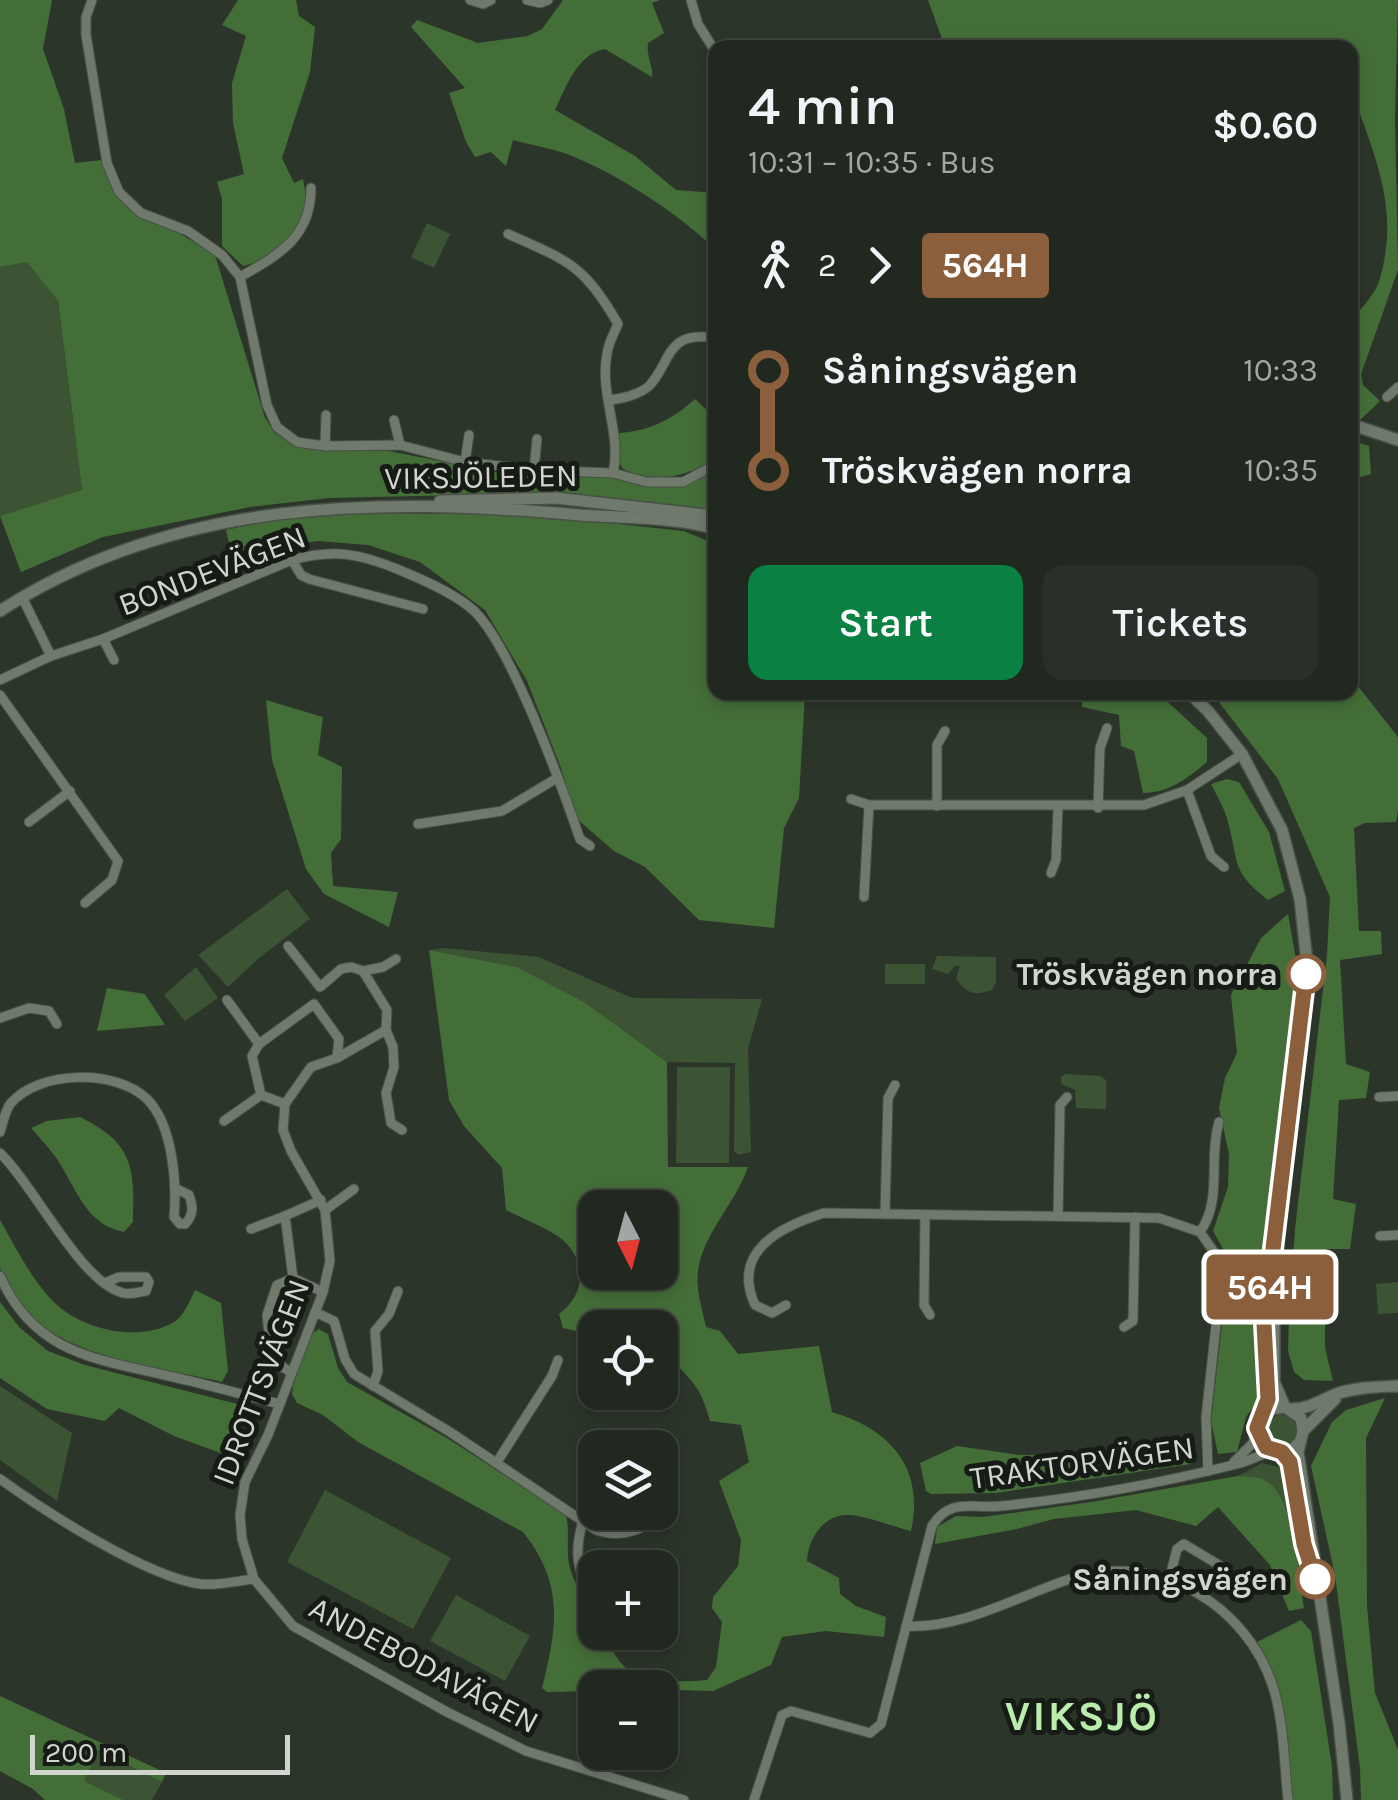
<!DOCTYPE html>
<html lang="en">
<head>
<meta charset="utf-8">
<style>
  body { margin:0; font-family:Karla,sans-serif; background:#293029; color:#f1f3f6; height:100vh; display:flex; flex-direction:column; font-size:38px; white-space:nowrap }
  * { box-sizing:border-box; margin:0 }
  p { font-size:32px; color:#a2a6a5 }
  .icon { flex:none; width:55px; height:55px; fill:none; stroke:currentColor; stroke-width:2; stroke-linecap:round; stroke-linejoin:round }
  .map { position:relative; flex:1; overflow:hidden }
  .drawer { position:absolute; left:708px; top:40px; width:650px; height:660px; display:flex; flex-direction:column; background:#212820; border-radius:20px; box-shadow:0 5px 15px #0003,0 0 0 2px #3e443e }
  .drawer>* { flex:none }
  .badge { padding:0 20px; border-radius:8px; font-size:35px; line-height:65px }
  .needle { width:65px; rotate:174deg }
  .tools { position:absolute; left:578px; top:1190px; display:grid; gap:20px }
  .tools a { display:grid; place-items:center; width:100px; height:100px; border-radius:20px; background:#212820; box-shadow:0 5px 15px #0003,0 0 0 2px #3e443e; font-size:50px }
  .scale { position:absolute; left:30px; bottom:25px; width:260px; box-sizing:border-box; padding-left:10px; border:5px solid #d0d5ce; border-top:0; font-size:28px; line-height:35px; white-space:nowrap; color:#d0d5ce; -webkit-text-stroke:8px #171b16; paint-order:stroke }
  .map>.badge { position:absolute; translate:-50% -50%; box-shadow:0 0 0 5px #fff }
  .legs { display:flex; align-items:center; gap:15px; height:110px; padding:0 40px; font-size:32px }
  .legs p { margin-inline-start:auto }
  .summary { display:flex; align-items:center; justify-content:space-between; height:170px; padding:0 40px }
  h1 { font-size:55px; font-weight:600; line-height:75px }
  .action { display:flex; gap:20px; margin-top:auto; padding:20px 40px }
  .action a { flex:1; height:115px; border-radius:20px; background:#0b8043; color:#fff; font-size:40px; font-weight:600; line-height:115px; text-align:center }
  .action a+a { background:#293029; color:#f1f3f6 }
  ul { padding:0 40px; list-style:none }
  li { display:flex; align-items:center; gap:35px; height:100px; font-size:38px }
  li i { display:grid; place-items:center; width:15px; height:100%; margin:0 12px; background:currentColor }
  li i::after { content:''; width:25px; height:25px; margin:-12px; border:8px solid; border-radius:50%; background:#212820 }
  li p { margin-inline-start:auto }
  li:first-child i { background:linear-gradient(#0000 50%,currentColor 0) }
  li:last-child i { background:linear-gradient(currentColor 50%,#0000 0) }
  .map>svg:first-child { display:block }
  .green { fill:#3c5334 }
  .forest { fill:#446e38; fill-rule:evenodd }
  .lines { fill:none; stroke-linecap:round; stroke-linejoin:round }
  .street-casing { stroke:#495047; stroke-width:11 }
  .secondary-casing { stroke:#495047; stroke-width:14 }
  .street { stroke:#6f796c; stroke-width:9 }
  .secondary { stroke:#6f796c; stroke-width:11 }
  .line-1-casing { stroke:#fff; stroke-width:22 }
  .line-1 { stroke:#8b5e3c; stroke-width:15 }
  .stop-1-dot { fill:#fff; stroke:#8b5e3c; stroke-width:5 }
  .labels { text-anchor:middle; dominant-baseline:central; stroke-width:10; stroke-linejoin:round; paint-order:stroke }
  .street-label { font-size:32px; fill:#d0d5ce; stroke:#171b16 }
  .stop-label { font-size:32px; font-weight:bold; fill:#d0d5ce; stroke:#171b16; text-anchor:end }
  .district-label { font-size:42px; font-weight:bold; letter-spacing:2.5px; fill:#baecac; stroke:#171b16 }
</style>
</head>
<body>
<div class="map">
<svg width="1398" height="1800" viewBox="0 0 1398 1800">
  <rect width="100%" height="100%" fill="#2c352a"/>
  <g class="green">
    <polygon points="427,223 450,234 434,268 411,257"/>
    <polygon points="27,261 58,301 82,491 0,516 0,267"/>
    <polygon points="287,889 310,919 259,958 228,987 198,955"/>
    <polygon points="444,948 539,957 632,998 762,999 748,1049 751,1152 739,1155 734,1151 735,1063 667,1062 584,1002 517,967 429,950"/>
    <path d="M937,956L996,957V982L992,990C975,996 967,994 956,979L960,966H955L948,974L932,969Z"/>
    <rect x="885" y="964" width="40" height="20"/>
    <polygon points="196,967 218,998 185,1021 164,995"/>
    <polygon points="677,1067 730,1067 729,1163 676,1163"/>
    <polygon points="1066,1074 1100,1076 1106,1080 1106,1109 1076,1108 1075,1090 1061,1084 1061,1077"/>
    <polygon points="1398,1282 1398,1313 1378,1314 1376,1284"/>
    <polygon points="0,1386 72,1433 57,1501 0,1460"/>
    <circle cx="1281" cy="1431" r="16"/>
    <polygon points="1262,1463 1279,1467 1289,1495 1288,1513 1278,1493 1238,1476"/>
    <polygon points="325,1490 451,1558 413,1629 287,1562"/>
    <polygon points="456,1595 530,1636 505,1681 430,1641"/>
    <polygon points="97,1750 162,1782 152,1800 124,1800 84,1781"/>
  </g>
  <g class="forest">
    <polygon points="0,0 52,0 43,49 64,109 75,163 102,160 117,195 215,255 265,418 275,433 293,443 323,449 389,451 514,476 589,475 683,485 715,470 715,511 561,493 329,498 250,507 103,537 21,572 0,516 82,490 58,301 27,262 0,267"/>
    <path d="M238,0H296L299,16L315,27L310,72L282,158L294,183L303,179C304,187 307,196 306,204C304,233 271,260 243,266L222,246V199L217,182L244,174L233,123L232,83L246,36L222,25Z"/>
    <path d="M563,0H660L652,3L664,33L648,43C646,57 654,68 652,77L605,49C577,54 566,87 555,110L635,156L676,190L715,193V297L710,295L712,246C673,210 616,173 567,154C550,148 531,145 513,140L506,166L491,152L475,157L466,142L449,93L465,88L411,27L417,20L478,43L528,36L542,29Z"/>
    <path d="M928,0H1398L1395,118L1398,270L1361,374L1363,385L1380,401L1358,422L1350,419C1350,404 1346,336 1350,326C1355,313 1373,298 1379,282C1398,217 1381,172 1359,111L1350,113V48L945,47Z"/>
    <path d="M695,399L712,415H715V459C686,477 655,484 623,469L619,462V433C650,431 673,419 695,399Z"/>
    <polygon points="1350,440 1369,446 1371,474 1350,480"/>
    <polygon points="366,513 534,515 684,531 715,544 715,692 805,693 799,798 784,828 774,928 699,920 645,867 614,851 577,819 561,768 527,681 485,610 420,562 368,545 318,541 283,545 233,561 226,530 266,521"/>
    <polygon points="1350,676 1398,737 1398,810 1396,822 1365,823 1354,828 1359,931 1381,931 1382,954 1340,960 1346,1064 1370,1072 1366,1098 1339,1100 1333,1199 1356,1204 1350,1249 1325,1249 1325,1348 1333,1381 1304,1380 1294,1372 1288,1351 1289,1314 1295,1229 1327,955 1330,897 1278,779 1212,693 1350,692"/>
    <path d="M1082,693H1158L1207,738V762C1188,778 1169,793 1143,793L1134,751L1121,746L1119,715L1082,707Z"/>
    <polygon points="266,700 323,717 318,755 342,767 341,839 331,853 333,886 398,892 389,927 324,894 306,869 272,760"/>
    <path d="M1227,779L1239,782L1269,832L1285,891L1268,900C1231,871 1239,863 1228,822C1225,809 1217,796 1211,784Z"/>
    <polygon points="1288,914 1297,965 1259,1312 1262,1396 1246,1417 1237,1452 1218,1454 1211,1421 1227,1280 1226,1254 1213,1231 1228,1187 1229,1154 1219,1108 1225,1078 1237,1053 1231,995 1261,938"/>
    <path d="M429,950L517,967L584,1002L667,1062L668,1167H748C736,1202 707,1229 699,1265C694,1284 702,1308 706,1327L720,1331L738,1354L819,1346L832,1412C890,1429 925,1468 911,1531C894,1527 863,1514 846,1515C822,1516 808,1540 807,1561L839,1578L840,1594L856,1606L886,1617L884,1637L826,1631L782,1637L771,1665L713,1691L595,1688V1691L547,1692L542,1688C557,1627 565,1585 523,1532L358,1442L323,1415L297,1403L292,1394L293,1385L311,1334L319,1329L328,1334L338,1368L347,1382L447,1438L566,1515C570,1531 566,1548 569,1564C574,1589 595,1608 595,1632L603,1633C609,1643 616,1660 626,1668C645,1684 684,1682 707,1680L716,1667L722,1622L712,1608L713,1597L738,1566L741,1540L719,1481L749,1462L741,1425L710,1421C706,1407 702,1394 693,1383C679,1365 660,1352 660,1328C614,1327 625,1294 576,1331L563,1328L559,1314C585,1295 588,1263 563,1240C548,1228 523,1219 506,1210L502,1168L464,1126L449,1100ZM595,1208H660V1272H595Z"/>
    <polygon points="107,988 145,994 165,1025 97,1031"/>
    <path d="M80,1117C133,1143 135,1167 133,1222L124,1232C86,1225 76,1188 57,1159C49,1148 40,1138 31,1128L47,1121Z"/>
    <path d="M0,1220C16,1248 33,1283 57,1305C86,1331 140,1342 174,1322C184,1316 190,1300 195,1290L221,1303L228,1371L222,1382C149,1364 23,1356 0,1267C0,1253 0,1235 0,1220Z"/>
    <polygon points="0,1302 19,1327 48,1351 85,1365 241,1405 238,1426 226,1455 174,1436 119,1408 105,1421 47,1409 0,1378"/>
    <polygon points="1385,1398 1366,1438 1367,1606 1375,1693 1398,1750 1398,1800 1361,1800 1360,1768 1335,1575 1311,1466 1332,1422 1346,1410"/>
    <polygon points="957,1446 1019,1455 1190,1453 1196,1458 1191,1464 996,1493 931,1494 926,1491 920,1463"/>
    <path d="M1238,1476C1249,1477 1260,1476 1269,1483C1296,1504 1299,1576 1304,1608L1289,1611L1270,1565L1218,1507L1196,1526L1136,1510L1054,1519L1017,1529L935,1544L937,1527L956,1516L983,1517L1091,1502Z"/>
    <polygon points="1301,1620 1311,1631 1332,1766 1333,1800 1291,1800 1276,1679 1257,1642"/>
    <polygon points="0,1696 166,1773 162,1782 98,1750 84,1781 124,1800 45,1800 33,1789 0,1771"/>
  </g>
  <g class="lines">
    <g class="street-casing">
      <g id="street">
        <polyline points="92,0 86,17 86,35 107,163 119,192 141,213 188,231 222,255 240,277 267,405 277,427 297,442 325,446 400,445 465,462 534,470 613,473 647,482 683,482 715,465"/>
        <polyline points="470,0 483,4 491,0"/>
        <polyline points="527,0 540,3 548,0"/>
        <polyline points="691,0 698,24 715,51"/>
        <path d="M508,234C569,261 584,265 618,324C614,333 608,344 607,354C599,394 622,433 613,473"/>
        <path d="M240,277C278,255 311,238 311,188"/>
        <polyline points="1387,397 1398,387"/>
        <path d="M610,400C623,398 639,395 649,386C672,362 665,330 715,338"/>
        <polyline points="394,420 400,445"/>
        <polyline points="325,446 326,415"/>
        <polyline points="465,462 469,435"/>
        <polyline points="534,470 537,439"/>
        <polyline points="292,560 301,575 309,579 423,609"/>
        <polyline points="22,597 51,656"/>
        <polyline points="103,639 114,660"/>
        <path d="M0,680L51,656L103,639L292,560C334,549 358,553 397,569C421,579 452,592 472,609C510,642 562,787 580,839L590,846"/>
        <polyline points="0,695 118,861 112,880 85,903"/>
        <polyline points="1187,790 1211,856 1224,867"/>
        <polyline points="851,799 869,805 1144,805 1187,790 1242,754"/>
        <polyline points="937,806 937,745 945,731"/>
        <polyline points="1098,808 1100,748 1107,728"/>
        <polyline points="29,822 70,791"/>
        <polyline points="418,824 502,811 557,778"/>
        <polyline points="1051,873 1056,860 1058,807"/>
        <polyline points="864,897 869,805"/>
        <polyline points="288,946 320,987 341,969 351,967 363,971 387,1010 386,1030 393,1047 394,1067 386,1093 391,1123 402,1130"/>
        <polyline points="363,971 383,967 396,959"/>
        <polyline points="227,1000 259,1044"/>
        <polyline points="0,1018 29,1008 49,1011 57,1024"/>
        <polyline points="386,1030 337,1058 311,1067 285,1104 283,1130 291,1151 325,1210 330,1261 323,1292 268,1435 245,1482 240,1515 242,1539 254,1579 293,1626 447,1712 526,1751 684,1800"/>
        <polyline points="1379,1097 1398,1096"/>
        <polyline points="285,1104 261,1095 252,1056 259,1044 314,1004 339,1039 337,1058"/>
        <polyline points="224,1121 261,1095"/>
        <path d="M0,1132C3,1123 5,1110 11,1103C40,1070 116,1069 147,1099C173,1125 177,1183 174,1217L180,1224H185C194,1215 193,1206 189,1195L177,1189"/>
        <path d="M0,1153C34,1185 80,1282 123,1293C131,1295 138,1292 146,1291L149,1282L146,1277H119L107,1282"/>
        <polyline points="325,1210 354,1189"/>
        <polyline points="885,1214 888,1098 895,1085"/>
        <polyline points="925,1215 924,1305 930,1315"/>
        <polyline points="1058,1216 1060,1105 1067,1097"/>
        <polyline points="251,1229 285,1216"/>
        <path d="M1200,1232C1223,1199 1208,1160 1219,1122"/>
        <polyline points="1380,1236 1398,1235"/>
        <path d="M0,1276C35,1355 98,1359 173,1377C209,1385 244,1395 280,1404"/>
        <polyline points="293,1278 285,1216 321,1200"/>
        <path d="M786,1305L772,1313L755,1305C731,1252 779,1227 824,1213L1159,1218L1200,1232L1214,1252L1221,1279L1206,1417L1208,1471"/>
        <path d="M315,1312L334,1321L345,1359L354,1374L450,1432L596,1530C625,1540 654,1527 671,1501"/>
        <polyline points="1124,1327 1133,1321 1135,1217"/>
        <polyline points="291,1372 272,1361 267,1315 277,1285 293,1278 323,1292"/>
        <polyline points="373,1386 378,1371 375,1331 389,1314 398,1291"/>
        <polyline points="497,1462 552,1376 558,1360"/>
        <polyline points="1234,1462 1253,1443 1257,1428"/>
        <path d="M0,1479C44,1511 147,1577 200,1584C217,1586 236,1581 254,1579"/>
        <path d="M583,1521C574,1551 576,1573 595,1598"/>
        <polyline points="1169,1580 1177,1549 1184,1544 1219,1565 1225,1574"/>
        <path d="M906,1626C964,1629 1019,1595 1073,1578C1157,1551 1247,1605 1273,1687C1284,1722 1284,1763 1288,1800"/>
        <polyline points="624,1632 627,1635"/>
        <path d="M754,1800L782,1715L791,1711L870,1733L881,1724L932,1526C950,1497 972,1509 1001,1506C1079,1498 1161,1483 1237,1464C1250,1461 1261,1454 1273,1451"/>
      </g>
    </g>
    <g class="secondary-casing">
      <g id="secondary">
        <polyline points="1350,424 1398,440"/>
        <polyline points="440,501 556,498 715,516"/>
        <path d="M0,611C175,498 380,497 579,515C618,518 680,517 715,529"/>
        <polyline points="1188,692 1208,711 1242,754 1282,830 1300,899 1307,962 1265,1324 1268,1399 1257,1428 1266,1447 1282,1452 1290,1451 1300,1442"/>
        <polyline points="1274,1299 1274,1382 1285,1407"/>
        <path d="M1292,1409C1310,1409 1322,1399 1339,1393C1359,1387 1378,1387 1398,1386"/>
        <polyline points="1265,1410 1285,1407 1301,1418 1303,1431 1298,1452 1339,1723 1347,1800"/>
        <polyline points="1303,1431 1335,1399"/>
        <polyline points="1282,1452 1289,1461 1310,1563"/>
      </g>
    </g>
    <use href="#street" class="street"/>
    <use href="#secondary" class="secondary"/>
  </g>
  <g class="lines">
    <g class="line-1-casing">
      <polyline id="line-1" points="1306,974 1264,1324 1268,1399 1257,1428 1266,1447 1282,1452 1290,1462 1304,1544 1315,1579"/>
    </g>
    <use href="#line-1" class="line-1"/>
  </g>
  <g class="stop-1-dot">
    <circle cx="1306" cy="974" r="18"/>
    <circle cx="1315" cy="1579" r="18"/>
  </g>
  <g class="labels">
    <g class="street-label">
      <text transform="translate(481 477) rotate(-1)">VIKSJÖLEDEN</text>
      <text transform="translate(212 571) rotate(-21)">BONDEVÄGEN</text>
      <text transform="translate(261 1382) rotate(-69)">IDROTTSVÄGEN</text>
      <text transform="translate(1082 1463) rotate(-8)">TRAKTORVÄGEN</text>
      <text transform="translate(424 1665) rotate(28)">ANDEBODAVÄGEN</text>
    </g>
    <g class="stop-label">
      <text x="1278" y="974">Tröskvägen norra</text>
      <text x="1288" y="1579">Såningsvägen</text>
    </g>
    <g class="district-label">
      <text x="1082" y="1716">VIKSJÖ</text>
    </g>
  </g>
</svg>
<div class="tools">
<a><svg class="needle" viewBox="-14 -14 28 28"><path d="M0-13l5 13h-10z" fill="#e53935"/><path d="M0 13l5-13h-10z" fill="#a2a6a5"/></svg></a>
<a><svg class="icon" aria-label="locate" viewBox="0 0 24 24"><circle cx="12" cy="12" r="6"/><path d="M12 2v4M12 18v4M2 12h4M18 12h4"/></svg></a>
<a><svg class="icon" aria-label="layers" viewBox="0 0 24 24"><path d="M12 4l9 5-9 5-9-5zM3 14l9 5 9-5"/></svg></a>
<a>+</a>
<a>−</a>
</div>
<div class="scale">200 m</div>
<b class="badge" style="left:1270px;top:1287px;background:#8b5e3c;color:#fff">564H</b>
<section class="drawer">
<div class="summary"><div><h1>4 min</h1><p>10:31 – 10:35 · Bus</p></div><b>$0.60</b></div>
<div class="legs"><svg class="icon" aria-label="walk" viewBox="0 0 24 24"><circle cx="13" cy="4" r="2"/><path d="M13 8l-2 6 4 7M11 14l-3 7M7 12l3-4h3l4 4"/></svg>2<svg class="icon" aria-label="forward" viewBox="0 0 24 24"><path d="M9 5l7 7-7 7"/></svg><b class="badge" style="background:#8b5e3c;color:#fff">564H</b></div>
<ul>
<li><i style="color:#8b5e3c"></i><b>Såningsvägen</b><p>10:33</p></li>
<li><i style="color:#8b5e3c"></i><b>Tröskvägen norra</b><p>10:35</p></li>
</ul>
<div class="action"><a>Start</a><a>Tickets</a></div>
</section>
</div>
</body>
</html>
